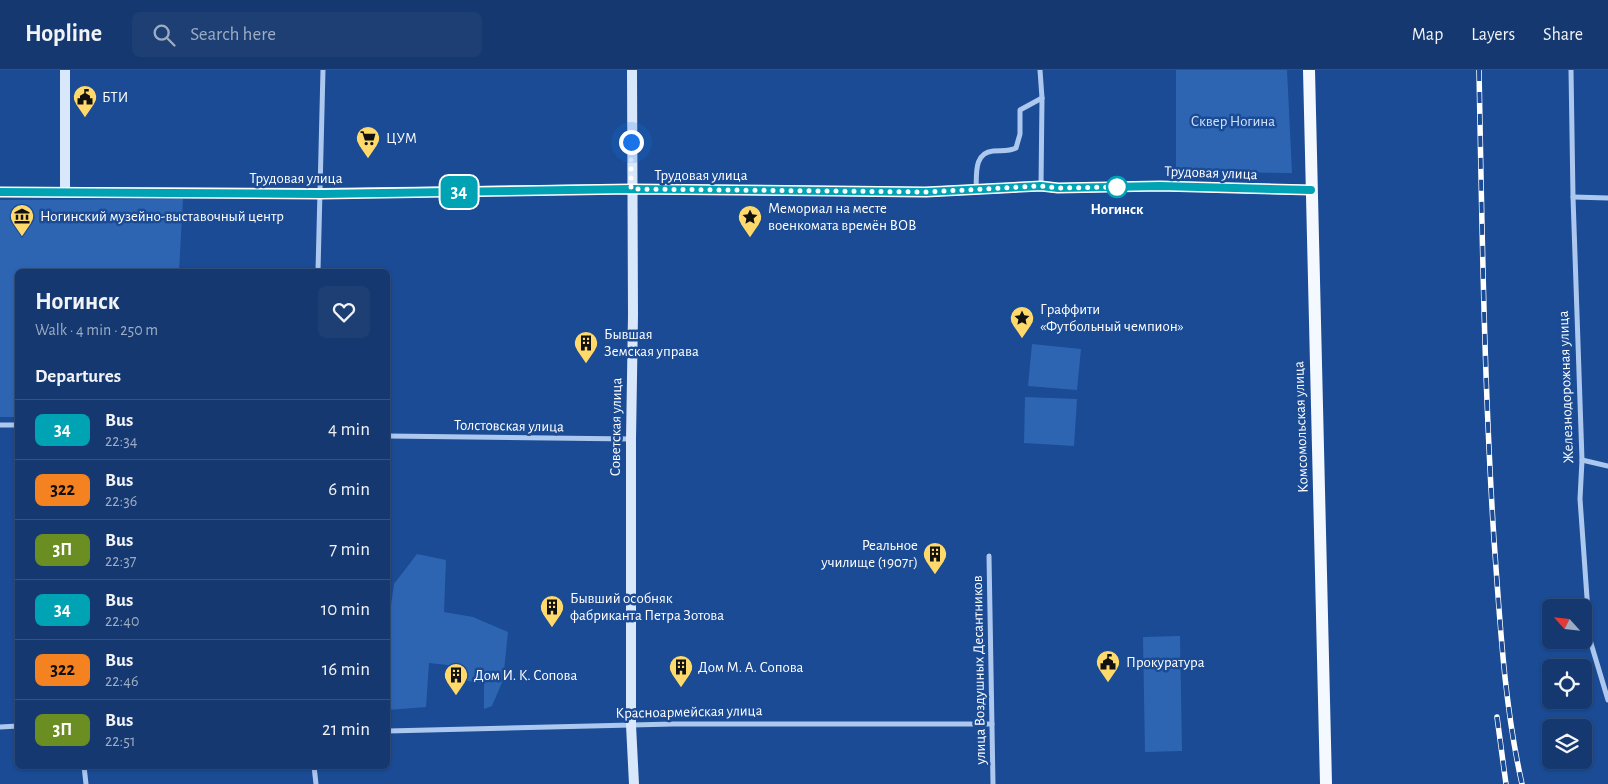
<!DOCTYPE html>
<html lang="en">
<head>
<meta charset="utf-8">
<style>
  body { margin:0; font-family:"Alegreya Sans",sans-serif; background:#1d3f74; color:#f1f3f6; height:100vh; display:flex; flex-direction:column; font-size:19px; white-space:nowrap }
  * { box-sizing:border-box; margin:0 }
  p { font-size:16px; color:#9dacc3 }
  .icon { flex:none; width:28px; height:28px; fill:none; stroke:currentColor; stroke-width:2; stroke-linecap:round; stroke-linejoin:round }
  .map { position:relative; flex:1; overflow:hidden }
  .drawer { position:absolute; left:15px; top:199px; width:375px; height:500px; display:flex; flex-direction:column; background:#14386f; border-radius:8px; box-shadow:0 1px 4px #0004,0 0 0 1px #335282 }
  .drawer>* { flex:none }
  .badge { padding:0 10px; border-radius:8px; font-size:18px; line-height:32px }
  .needle { width:32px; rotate:297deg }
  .controls { position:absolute; left:1542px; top:529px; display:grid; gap:10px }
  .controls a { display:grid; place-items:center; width:50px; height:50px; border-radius:8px; background:#14386f; box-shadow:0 1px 4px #0004,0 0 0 1px #335282; font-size:25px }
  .you { position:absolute; width:25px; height:25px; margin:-12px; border:4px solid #fff; border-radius:50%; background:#1a73e8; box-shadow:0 0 0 8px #1a73e833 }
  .map>.badge { position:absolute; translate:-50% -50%; box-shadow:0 0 0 2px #fff }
  h2 { padding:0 20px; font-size:19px; line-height:45px }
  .round { display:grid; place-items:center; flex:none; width:52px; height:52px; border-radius:8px; background:#1d3f74 }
  .headline { display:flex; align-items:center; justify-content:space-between; height:85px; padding:0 20px }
  h1 { font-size:24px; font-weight:700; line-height:38px }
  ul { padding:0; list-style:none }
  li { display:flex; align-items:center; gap:15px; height:60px; padding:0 20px; border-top:1px solid #335282 }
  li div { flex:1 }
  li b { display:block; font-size:19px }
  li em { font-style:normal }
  li .badge { min-width:55px; font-weight:700; text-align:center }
  header { display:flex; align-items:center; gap:30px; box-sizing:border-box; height:70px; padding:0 25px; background:#14386f; border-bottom:1px solid #335282 }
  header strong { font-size:24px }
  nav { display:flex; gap:28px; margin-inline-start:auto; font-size:18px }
  .search { width:350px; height:45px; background:#1d3f74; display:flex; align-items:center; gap:12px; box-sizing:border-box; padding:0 18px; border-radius:8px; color:#9dacc3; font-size:19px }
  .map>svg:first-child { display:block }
  .green { fill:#2e65b2 }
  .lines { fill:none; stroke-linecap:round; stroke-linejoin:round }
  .street { stroke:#acc8ef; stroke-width:5 }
  .secondary { stroke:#d9e7fb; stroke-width:10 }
  .primary { stroke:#f4f8ff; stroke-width:12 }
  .rail-casing { stroke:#fff; stroke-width:5.5 }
  .rail { stroke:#1a4b94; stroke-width:4; stroke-dasharray:11; stroke-linecap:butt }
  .line-casing { stroke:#fff; stroke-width:11 }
  .line { stroke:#00a3b4; stroke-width:8 }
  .walk { stroke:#fff; stroke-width:5; stroke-dasharray:0 9 }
  .stop-dot { fill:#fff; stroke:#00a3b4; stroke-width:2.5 }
  .labels { text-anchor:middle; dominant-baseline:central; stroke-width:5; stroke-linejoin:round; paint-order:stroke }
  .poi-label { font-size:15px; fill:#fff; stroke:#1a4b94; text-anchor:start }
  .park-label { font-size:15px; fill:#d2e3fb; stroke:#1a4b94 }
  .street-label { font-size:15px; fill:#fff; stroke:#1a4b94 }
  .stop-label { font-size:15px; font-weight:bold; fill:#fff; stroke:#1a4b94 }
</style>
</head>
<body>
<header>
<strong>Hopline</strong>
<div class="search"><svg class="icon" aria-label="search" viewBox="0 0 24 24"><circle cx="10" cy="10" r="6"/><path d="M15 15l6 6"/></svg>Search here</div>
<nav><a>Map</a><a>Layers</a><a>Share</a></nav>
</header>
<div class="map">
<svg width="1608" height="714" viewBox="0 0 1608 714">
  <rect width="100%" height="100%" fill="#1a4b94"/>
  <g class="green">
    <polygon points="1176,0 1287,0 1292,103 1176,102"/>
    <polygon points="183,129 179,201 18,201 17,347 0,347 0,130"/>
    <polygon points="1032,274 1081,279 1077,320 1028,316"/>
    <polygon points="1025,327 1077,329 1074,376 1024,373"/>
    <polygon points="417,484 446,490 444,542 473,547 508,562 503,610 492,636 484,639 484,613 459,610 457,596 429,593 426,637 388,640 388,550 389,549 394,514"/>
    <polygon points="1180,566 1182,681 1145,682 1143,567"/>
  </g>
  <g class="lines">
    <g class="street">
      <polyline points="1040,0 1042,28 1041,116"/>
      <polyline points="1571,0 1573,127 1582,390 1580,429 1590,570 1608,630"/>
      <path d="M976,120C977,106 973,83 993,81C1001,80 1008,82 1016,78L1020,64V40L1042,28"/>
      <polyline points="1573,127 1608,128"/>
      <polyline points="318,201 323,0"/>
      <polyline points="0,355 18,355"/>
      <polyline points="388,366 631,369"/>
      <polyline points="1582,390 1608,396"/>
      <polyline points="989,486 993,714"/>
      <polyline points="0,657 18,656"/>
      <polyline points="388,661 673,654 992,654"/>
      <polyline points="84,696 86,714"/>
      <polyline points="314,696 316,714"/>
    </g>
    <g class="secondary">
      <polyline points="632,0 633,245 631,369 631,655 634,714"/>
      <polyline points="65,121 65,0"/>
      <polyline points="0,122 321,123 631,119 925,122 1041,116 1058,118 1160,116 1311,120"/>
    </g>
    <polyline class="primary" points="1309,0 1326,714"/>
    <g class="rail-casing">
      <g id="rail">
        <path d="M1479,0C1482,156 1484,313 1494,470C1500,551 1504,634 1522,714"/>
        <polyline points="1497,647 1506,714"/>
      </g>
    </g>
    <use href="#rail" class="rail"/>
  </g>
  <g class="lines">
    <g class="line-casing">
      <polyline id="line" points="0,122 321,124 631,119 926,122 1041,116 1058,118 1160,116 1311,120"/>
    </g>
    <use href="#line" class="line"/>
    <polyline class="walk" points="631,72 631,119 926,122 1041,116 1058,118 1117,117"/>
  </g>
  <defs>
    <g id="civic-pin" transform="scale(1.25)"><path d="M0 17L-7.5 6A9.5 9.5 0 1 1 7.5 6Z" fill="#ffd96a" stroke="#1a4b94"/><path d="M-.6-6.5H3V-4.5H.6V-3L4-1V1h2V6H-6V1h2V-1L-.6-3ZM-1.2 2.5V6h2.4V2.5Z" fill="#111"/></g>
    <g id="supermarket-pin" transform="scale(1.25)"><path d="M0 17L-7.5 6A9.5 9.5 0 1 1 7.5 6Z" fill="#ffd96a" stroke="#1a4b94"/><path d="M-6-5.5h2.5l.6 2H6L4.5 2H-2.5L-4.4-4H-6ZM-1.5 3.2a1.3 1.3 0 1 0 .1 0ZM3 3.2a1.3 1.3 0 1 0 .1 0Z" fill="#111"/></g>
    <g id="museum-pin" transform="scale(1.25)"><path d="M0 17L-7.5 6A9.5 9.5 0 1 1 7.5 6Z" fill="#ffd96a" stroke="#1a4b94"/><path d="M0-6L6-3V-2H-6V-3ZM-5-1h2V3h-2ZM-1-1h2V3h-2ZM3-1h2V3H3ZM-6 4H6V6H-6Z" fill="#111"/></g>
    <g id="sight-pin" transform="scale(1.25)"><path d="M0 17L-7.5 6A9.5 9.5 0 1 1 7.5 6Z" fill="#ffd96a" stroke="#1a4b94"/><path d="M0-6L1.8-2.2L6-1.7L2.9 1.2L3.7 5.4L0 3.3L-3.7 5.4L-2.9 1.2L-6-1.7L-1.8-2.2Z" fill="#111"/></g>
    <g id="building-pin" transform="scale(1.25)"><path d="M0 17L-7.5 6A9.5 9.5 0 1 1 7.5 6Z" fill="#ffd96a" stroke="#1a4b94"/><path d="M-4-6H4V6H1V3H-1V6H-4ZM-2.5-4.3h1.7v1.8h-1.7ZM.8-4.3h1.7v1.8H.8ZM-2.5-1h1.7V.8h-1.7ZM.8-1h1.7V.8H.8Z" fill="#111"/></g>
  </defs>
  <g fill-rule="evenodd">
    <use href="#civic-pin" x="85" y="27"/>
    <use href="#supermarket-pin" x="368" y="68"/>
    <use href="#museum-pin" x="22" y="146"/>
    <use href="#sight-pin" x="750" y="147"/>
    <use href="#sight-pin" x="1022" y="248"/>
    <use href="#building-pin" x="586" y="273"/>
    <use href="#building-pin" x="935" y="484"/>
    <use href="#building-pin" x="552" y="537"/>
    <use href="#civic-pin" x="1108" y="592"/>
    <use href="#building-pin" x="681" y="597"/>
    <use href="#building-pin" x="456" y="605"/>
  </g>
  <circle class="stop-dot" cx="1117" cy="117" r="10"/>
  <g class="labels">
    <g class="poi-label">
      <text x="102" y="27">БТИ</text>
      <text x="386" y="68">ЦУМ</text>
      <text x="768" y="138">Мемориал на месте<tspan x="768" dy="17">военкомата времён ВОВ</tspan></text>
      <text x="40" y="146">Ногинский музейно-выставочный центр</text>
      <text x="1040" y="239">Граффити<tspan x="1040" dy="17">«Футбольный чемпион»</tspan></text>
      <text x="604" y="264">Бывшая<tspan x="604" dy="17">Земская управа</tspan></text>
      <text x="918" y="475" text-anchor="end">Реальное<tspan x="918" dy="17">училище (1907г)</tspan></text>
      <text x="570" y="528">Бывший особняк<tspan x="570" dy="17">фабриканта Петра Зотова</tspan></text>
      <text x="1126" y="592">Прокуратура</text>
      <text x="698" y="597">Дом М. А. Сопова</text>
      <text x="474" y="605">Дом И. К. Сопова</text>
    </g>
    <g class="park-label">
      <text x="1233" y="51">Сквер Ногина</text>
    </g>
    <g class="street-label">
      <text transform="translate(1211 103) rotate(2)">Трудовая улица</text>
      <text x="701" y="105">Трудовая улица</text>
      <text x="296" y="108">Трудовая улица</text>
      <text transform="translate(1566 317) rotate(-92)">Железнодорожная улица</text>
      <text transform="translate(509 356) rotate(1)">Толстовская улица</text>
      <text transform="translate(616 357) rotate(-89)">Советская улица</text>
      <text transform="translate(1301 357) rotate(-92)">Комсомольская улица</text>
      <text transform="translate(979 600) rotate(-91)">улица Воздушных Десантников</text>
      <text transform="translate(689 642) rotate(-1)">Красноармейская улица</text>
    </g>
    <g class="stop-label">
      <text x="1117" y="139">Ногинск</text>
    </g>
  </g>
</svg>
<div class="controls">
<a><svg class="needle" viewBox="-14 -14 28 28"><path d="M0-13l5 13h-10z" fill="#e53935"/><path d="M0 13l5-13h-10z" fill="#9dacc3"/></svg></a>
<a><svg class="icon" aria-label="locate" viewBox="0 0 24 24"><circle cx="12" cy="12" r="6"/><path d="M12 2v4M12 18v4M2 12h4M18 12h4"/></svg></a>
<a><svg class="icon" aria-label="layers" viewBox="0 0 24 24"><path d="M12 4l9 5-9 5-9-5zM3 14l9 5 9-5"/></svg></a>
</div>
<div class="you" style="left:631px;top:72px"></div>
<b class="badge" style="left:459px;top:122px;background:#00a3b4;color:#fff">34</b>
<section class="drawer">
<div class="headline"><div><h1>Ногинск</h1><p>Walk · 4 min · 250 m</p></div><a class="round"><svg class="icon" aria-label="heart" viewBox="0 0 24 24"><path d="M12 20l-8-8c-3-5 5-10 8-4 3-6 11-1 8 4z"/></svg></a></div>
<h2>Departures</h2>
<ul>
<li><span class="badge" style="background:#00a3b4;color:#fff">34</span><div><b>Bus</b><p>22:34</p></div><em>4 min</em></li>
<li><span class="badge" style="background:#f58220;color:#111">322</span><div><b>Bus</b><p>22:36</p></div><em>6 min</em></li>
<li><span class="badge" style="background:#6b8e23;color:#fff">3П</span><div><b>Bus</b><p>22:37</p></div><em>7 min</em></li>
<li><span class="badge" style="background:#00a3b4;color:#fff">34</span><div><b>Bus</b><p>22:40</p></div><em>10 min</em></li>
<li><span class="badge" style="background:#f58220;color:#111">322</span><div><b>Bus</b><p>22:46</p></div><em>16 min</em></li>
<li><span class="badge" style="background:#6b8e23;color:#fff">3П</span><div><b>Bus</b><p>22:51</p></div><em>21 min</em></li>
</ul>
</section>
</div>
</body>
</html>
